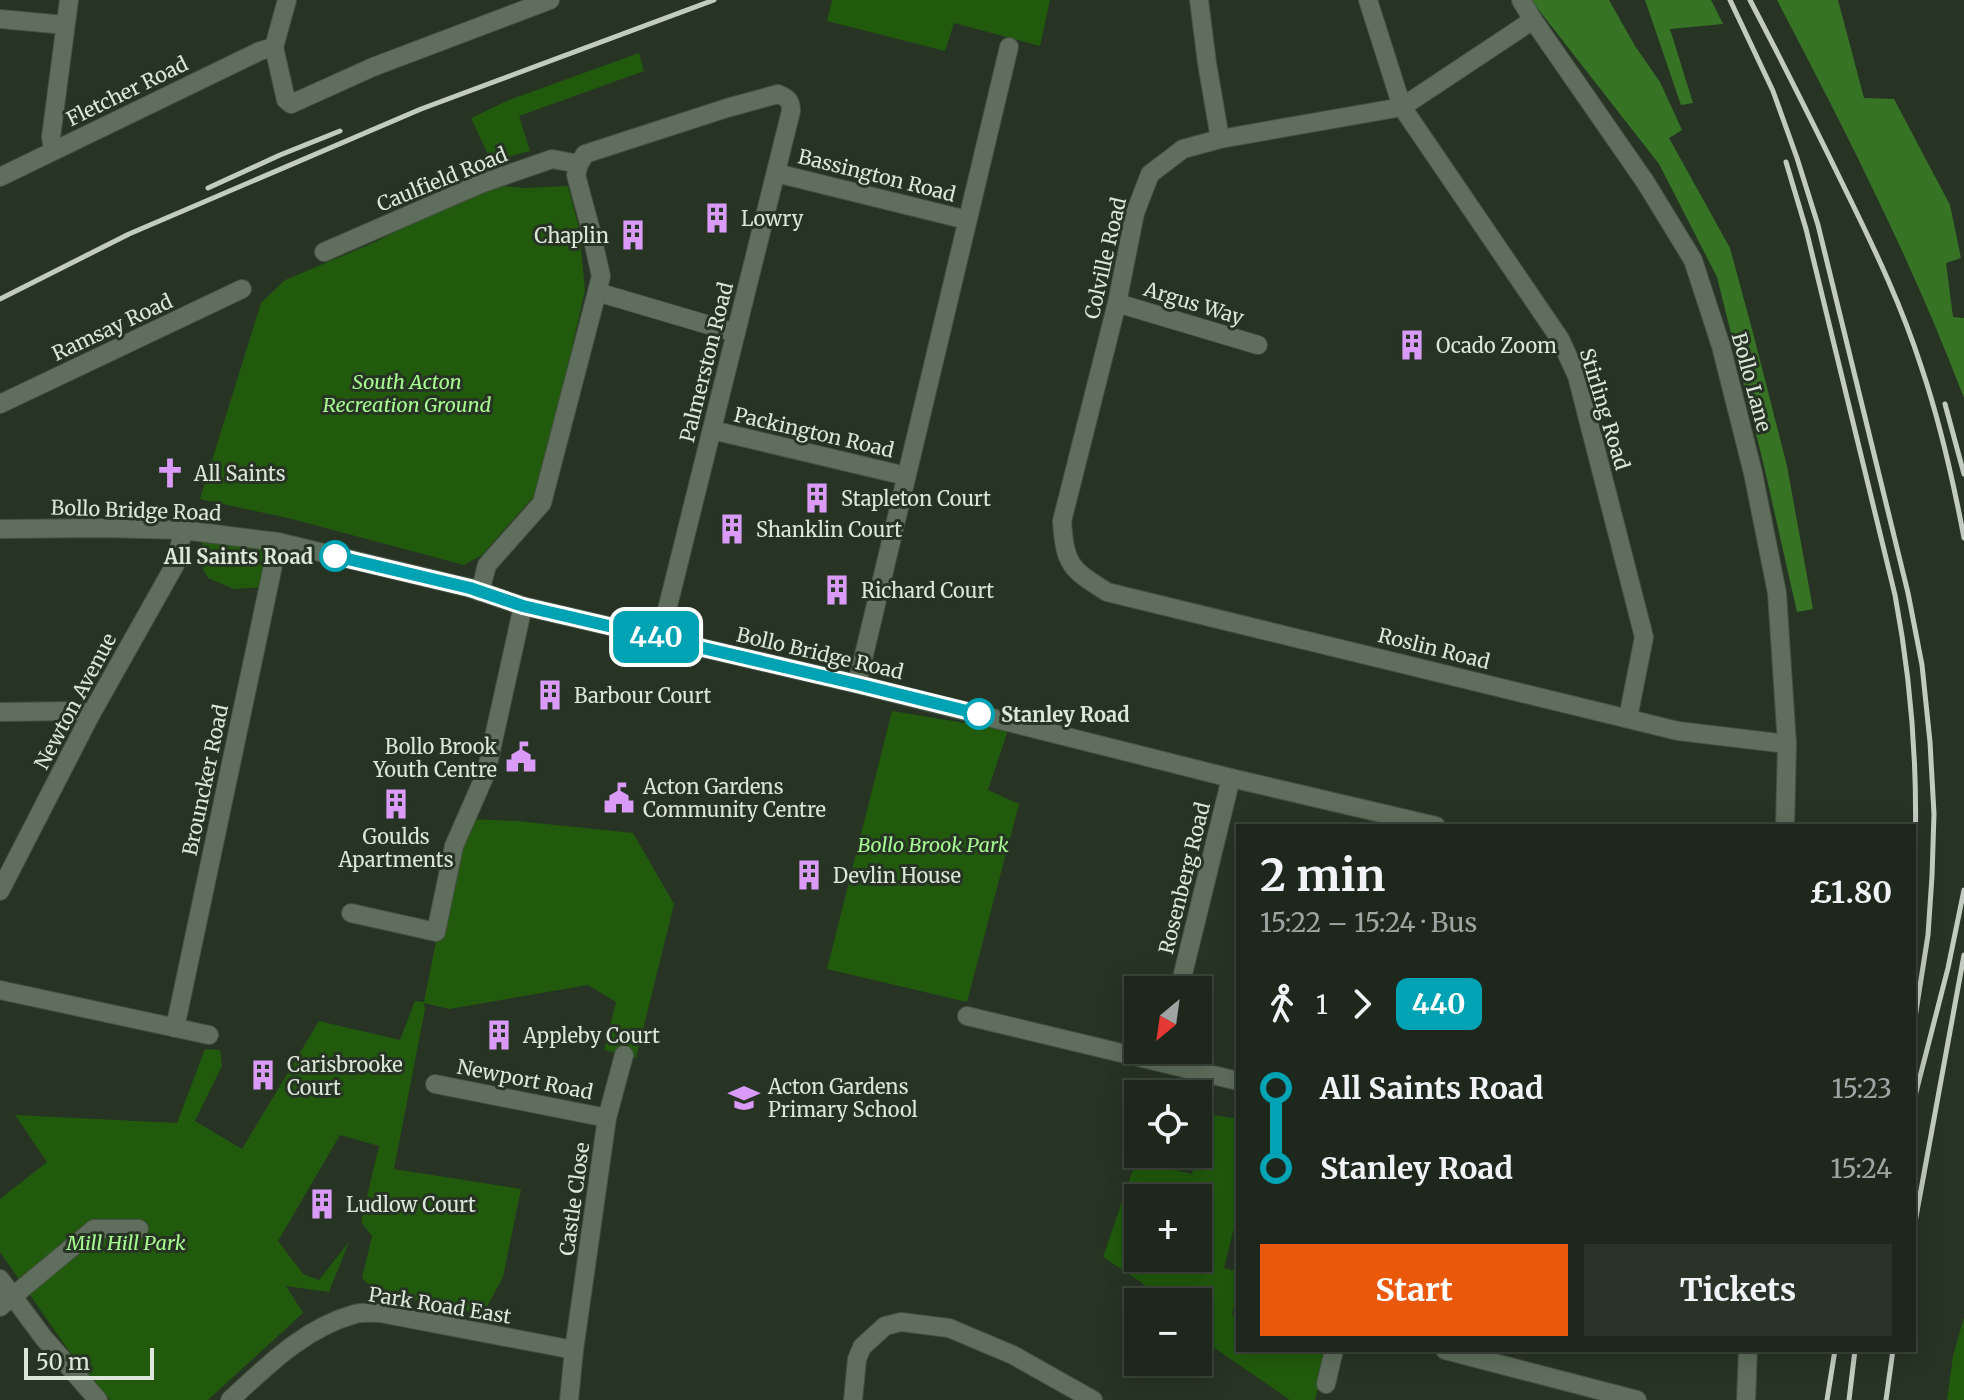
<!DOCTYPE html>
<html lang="en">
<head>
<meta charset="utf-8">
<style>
  body { margin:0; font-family:Merriweather,serif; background:#2a3328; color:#f1f3f6; height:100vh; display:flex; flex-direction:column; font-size:30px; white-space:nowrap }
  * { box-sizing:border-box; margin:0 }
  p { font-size:26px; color:#a0a5a3 }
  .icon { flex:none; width:44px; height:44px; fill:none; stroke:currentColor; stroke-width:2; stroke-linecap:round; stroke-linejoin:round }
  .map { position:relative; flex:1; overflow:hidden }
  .sheet { position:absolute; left:1236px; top:824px; width:680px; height:528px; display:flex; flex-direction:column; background:#1d271b; border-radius:0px; box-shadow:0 4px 20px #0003,0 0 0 2px #3b443a }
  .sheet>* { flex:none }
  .badge { padding:0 16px; border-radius:12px; font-size:28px; line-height:52px }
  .needle { width:52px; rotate:209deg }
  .buttons { position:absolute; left:1124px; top:976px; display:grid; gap:16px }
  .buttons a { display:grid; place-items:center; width:88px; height:88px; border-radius:0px; background:#1d271b; box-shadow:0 4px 20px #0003,0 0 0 2px #3b443a; font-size:40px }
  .scale { position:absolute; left:24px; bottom:20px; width:130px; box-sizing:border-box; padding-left:8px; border:4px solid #dde6db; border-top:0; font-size:22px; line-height:28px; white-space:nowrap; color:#dde6db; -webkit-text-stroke:6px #273424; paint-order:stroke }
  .map>.badge { position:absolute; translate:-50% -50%; box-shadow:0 0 0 4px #fff }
  .legs { display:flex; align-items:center; gap:12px; height:88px; padding:0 24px; font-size:26px }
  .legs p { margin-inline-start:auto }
  .summary { display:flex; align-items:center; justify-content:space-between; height:136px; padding:0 24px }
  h1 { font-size:44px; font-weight:700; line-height:60px }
  .button { display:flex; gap:16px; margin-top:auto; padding:16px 24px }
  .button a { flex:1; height:92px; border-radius:0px; background:#ea580c; color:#fff; font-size:32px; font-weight:700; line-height:92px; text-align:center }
  .button a+a { background:#2a3328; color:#f1f3f6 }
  ul { padding:0 24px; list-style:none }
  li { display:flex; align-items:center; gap:28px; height:80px; font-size:30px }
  li i { display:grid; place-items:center; width:12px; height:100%; margin:0 10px; background:currentColor }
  li i::after { content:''; width:20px; height:20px; margin:-10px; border:6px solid; border-radius:50%; background:#1d271b }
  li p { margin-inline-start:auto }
  li:first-child i { background:linear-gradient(#0000 50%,currentColor 0) }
  li:last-child i { background:linear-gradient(currentColor 50%,#0000 0) }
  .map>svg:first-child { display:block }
  .green { fill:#215a0d; fill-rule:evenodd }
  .forest { fill:#367325 }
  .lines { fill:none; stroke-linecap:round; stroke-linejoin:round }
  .minor-casing { stroke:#455143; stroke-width:20 }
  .minor { stroke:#606f5d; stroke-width:18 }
  .rail { stroke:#c1cbbf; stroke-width:5 }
  .line-1-casing { stroke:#fff; stroke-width:18 }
  .line-1 { stroke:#00a3b4; stroke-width:12 }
  .stop-1-dot { fill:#fff; stroke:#00a3b4; stroke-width:4 }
  .labels { text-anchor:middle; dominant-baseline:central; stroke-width:6; stroke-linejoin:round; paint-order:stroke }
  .street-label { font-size:20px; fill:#dde6db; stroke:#273424 }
  .poi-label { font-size:20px; fill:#dde6db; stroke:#273424; text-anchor:start }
  .park-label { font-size:20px; font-style:italic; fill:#a7fa92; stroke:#273424 }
  .stop-label { font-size:20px; font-weight:bold; fill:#dde6db; stroke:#273424; text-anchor:end }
</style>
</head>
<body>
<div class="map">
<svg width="1964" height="1400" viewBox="0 0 1964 1400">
  <rect width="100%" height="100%" fill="#273424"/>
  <g class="green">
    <polygon points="832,0 1050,0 1040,46 954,23 945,51 827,21"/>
    <polygon points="639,53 644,71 519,116 530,151 491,161 471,118 509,100"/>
    <polygon points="488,185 525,188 568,186 579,228 585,290 563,388 535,495 482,555 464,565 292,519 200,499 261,303 285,280 373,243"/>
    <polygon points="203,539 271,550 264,587 234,589 208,578 198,560"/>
    <polygon points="892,711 1008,730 988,790 1019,804 967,1002 827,969"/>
    <polygon points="468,819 517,821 633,833 674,904 636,1058 604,1050 616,1002 588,985 449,1009 424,1003 425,1009 394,1169 521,1189 503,1277 483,1314 378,1293 362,1278 372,1236 361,1222 379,1146 340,1135 278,1241 303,1274 319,1280 349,1242 329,1292 286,1286 303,1313 208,1400 110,1400 69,1351 0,1252 0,1199 47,1162 15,1115 177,1123 205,1049 220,1050 222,1066 195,1121 242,1149 319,1021 400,1040 415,1001 424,1002 455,847"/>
    <path d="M1208,1114L1238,1119V1212L1224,1268L1238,1272V1291L1232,1315L1238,1317V1350H1327L1315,1400H1290L1200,1338L1198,1336V1302H1162L1141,1282L1103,1257L1136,1161L1192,1174ZM1138,1198H1198V1258H1138Z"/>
    <polygon points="1964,1317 1964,1400 1947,1400 1953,1356"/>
  </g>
  <g class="forest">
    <polygon points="1531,0 1609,0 1635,46 1660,82 1682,130 1669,138 1730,248 1753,333 1787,466 1813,609 1797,612 1764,466 1717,277 1659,164"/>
    <polygon points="1645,0 1711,0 1723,24 1670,29 1693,103 1681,105"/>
    <path d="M1777,0H1838L1864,98L1894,99L1950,205L1961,258L1946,263L1953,317L1964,318V398C1912,261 1845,130 1777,0Z"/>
  </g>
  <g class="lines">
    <g class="minor-casing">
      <g id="minor">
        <polyline points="287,0 274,47 286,100 291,104 373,67 550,0"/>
        <polyline points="1199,0 1207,63 1220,139"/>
        <polyline points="1368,0 1402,107 1560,339 1577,376 1644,637 1628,718"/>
        <polyline points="1521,0 1533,20 1646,183 1693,260 1721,346 1753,473 1777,593 1787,744 1785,826"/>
        <polyline points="0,19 65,25"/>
        <path d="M1533,20L1402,107L1220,139L1183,149L1150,174L1135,213L1117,303L1062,521C1065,566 1071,569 1107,592L1678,731L1787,744"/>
        <polyline points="53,150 51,137 69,0"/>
        <polyline points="776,173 967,220"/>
        <polyline points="0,177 260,51 274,47"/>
        <polyline points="324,252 480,184 552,159 579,164"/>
        <polyline points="597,292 736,333"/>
        <polyline points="1117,303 1258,345"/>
        <polyline points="0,404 242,289"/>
        <polyline points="712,430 906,476"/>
        <polyline points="0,529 105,528 183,530 278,542 470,588 523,606 857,684 1231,778 1436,826"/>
        <path d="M480,592L487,565L542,503L597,292L601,276L590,227L576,175L579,164L585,154L727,108L778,94C788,98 791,101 791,111L660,638"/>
        <polyline points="857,684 1009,47"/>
        <polyline points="0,712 78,711 91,714"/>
        <polyline points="0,891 91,714 176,563 183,530"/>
        <polyline points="351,913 436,932 454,846 486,773 523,606"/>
        <polyline points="0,990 209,1035"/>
        <polyline points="1179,990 1231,778"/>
        <polyline points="967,1016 1238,1081"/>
        <polyline points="175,1028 278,542"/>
        <polyline points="435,1084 607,1118"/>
        <polyline points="0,1279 43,1337 98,1400"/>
        <polyline points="0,1307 94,1229 139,1229"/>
        <polyline points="1445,1350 1637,1400"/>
        <polyline points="1326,1384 1334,1350"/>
        <path d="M230,1400C267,1366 304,1328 355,1314C363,1312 372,1313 380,1313L574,1350"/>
        <polyline points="569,1400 574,1350 607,1118 624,1055"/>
        <polyline points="853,1400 857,1359 862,1347 885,1326 901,1322 949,1328 1013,1355 1093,1400"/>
        <polyline points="1746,1400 1748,1350"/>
      </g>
    </g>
    <use href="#minor" class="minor"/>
    <g class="rail">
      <polyline points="1730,0 1773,91 1797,158 1818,225 1908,593 1922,665 1930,742 1934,814 1932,876 1928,935 1914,1024"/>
      <path d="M1750,0C1784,65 1817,131 1849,197C1876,252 1902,307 1921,366C1940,422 1953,480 1964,538"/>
      <path d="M1786,162L1806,229L1895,595C1913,690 1919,780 1914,877"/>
      <polyline points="208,188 280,155 340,131"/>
      <polyline points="0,299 129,234 421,109 714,0"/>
      <polyline points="1945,404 1964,474"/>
      <polyline points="1914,1100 1948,968 1964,890"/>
      <polyline points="1914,1228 1964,955"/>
      <polyline points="1827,1400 1835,1350"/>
      <polyline points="1849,1400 1855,1350"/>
      <polyline points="1886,1400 1893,1350"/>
    </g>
  </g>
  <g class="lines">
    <g class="line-1-casing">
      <polyline id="line-1" points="335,556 470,588 523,606 857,684 979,714"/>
    </g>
    <use href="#line-1" class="line-1"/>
  </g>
  <defs>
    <g id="building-bare" transform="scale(2.4)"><path d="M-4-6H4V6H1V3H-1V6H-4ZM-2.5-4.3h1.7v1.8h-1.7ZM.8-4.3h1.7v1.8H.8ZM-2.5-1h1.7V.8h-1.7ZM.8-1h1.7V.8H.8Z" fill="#da9af7" stroke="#273424" stroke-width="2.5" paint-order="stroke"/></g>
    <g id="church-bare" transform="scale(2.4)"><path d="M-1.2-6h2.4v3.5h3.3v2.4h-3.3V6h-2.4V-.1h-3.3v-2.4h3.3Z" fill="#da9af7" stroke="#273424" stroke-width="2.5" paint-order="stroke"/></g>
    <g id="civic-bare" transform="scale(2.4)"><path d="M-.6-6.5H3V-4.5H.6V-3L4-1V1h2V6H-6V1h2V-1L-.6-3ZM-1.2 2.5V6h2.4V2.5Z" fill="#da9af7" stroke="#273424" stroke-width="2.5" paint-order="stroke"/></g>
    <g id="school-bare" transform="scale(2.4)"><path d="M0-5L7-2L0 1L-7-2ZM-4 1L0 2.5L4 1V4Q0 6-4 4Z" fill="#da9af7" stroke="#273424" stroke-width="2.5" paint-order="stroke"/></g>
  </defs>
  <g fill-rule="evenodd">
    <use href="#building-bare" x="717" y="218"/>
    <use href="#building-bare" x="633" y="235"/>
    <use href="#building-bare" x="1412" y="345"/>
    <use href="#church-bare" x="170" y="473"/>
    <use href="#building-bare" x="817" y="498"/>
    <use href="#building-bare" x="732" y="529"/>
    <use href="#building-bare" x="837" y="590"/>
    <use href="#building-bare" x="550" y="695"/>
    <use href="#civic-bare" x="521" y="757"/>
    <use href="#civic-bare" x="619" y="798"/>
    <use href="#building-bare" x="396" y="804"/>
    <use href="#building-bare" x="809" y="875"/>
    <use href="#building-bare" x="499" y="1035"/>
    <use href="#building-bare" x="263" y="1075"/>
    <use href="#school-bare" x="744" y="1098"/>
    <use href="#building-bare" x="322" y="1204"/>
  </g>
  <g class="stop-1-dot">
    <circle cx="335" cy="556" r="14"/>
    <circle cx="979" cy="714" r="14"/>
  </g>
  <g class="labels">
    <g class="street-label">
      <text transform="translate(127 91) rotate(-26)">Fletcher Road</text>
      <text transform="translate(877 175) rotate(14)">Bassington Road</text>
      <text transform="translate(442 179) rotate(-22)">Caulfield Road</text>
      <text transform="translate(1105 258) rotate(-77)">Colville Road</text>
      <text transform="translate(1194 303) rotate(17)">Argus Way</text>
      <text transform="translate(112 327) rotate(-25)">Ramsay Road</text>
      <text transform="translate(706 362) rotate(-76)">Palmerston Road</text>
      <text transform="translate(1752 382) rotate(75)">Bollo Lane</text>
      <text transform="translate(1605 409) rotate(73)">Stirling Road</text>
      <text transform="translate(814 432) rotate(13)">Packington Road</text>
      <text transform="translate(136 510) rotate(2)">Bollo Bridge Road</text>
      <text transform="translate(1434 648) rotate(14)">Roslin Road</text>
      <text transform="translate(820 653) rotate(13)">Bollo Bridge Road</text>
      <text transform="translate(75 701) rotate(-62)">Newton Avenue</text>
      <text transform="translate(205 780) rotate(-78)">Brouncker Road</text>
      <text transform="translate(1184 878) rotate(-76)">Rosenberg Road</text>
      <text transform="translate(525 1079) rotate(11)">Newport Road</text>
      <text transform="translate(574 1199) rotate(-82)">Castle Close</text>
      <text transform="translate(440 1305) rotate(9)">Park Road East</text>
    </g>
    <g class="poi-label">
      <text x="741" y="218">Lowry</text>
      <text x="609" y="235" text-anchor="end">Chaplin</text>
      <text x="1436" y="345">Ocado Zoom</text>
      <text x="194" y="473">All Saints</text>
      <text x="841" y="498">Stapleton Court</text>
      <text x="756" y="529">Shanklin Court</text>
      <text x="861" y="590">Richard Court</text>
      <text x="574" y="695">Barbour Court</text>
      <text x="497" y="746" text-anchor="end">Bollo Brook<tspan x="497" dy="23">Youth Centre</tspan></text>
      <text x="643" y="786">Acton Gardens<tspan x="643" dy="23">Community Centre</tspan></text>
      <text x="396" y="836" text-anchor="middle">Goulds<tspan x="396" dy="23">Apartments</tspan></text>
      <text x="833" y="875">Devlin House</text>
      <text x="523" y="1035">Appleby Court</text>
      <text x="287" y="1064">Carisbrooke<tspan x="287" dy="23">Court</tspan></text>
      <text x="768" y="1086">Acton Gardens<tspan x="768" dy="23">Primary School</tspan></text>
      <text x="346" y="1204">Ludlow Court</text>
    </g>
    <g class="park-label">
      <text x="407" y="381">South Acton<tspan x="407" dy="23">Recreation Ground</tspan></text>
      <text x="933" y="844">Bollo Brook Park</text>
      <text x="126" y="1242">Mill Hill Park</text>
    </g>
    <g class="stop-label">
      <text x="313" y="556">All Saints Road</text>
      <text x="1001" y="714" text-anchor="start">Stanley Road</text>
    </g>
  </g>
</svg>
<div class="buttons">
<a><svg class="needle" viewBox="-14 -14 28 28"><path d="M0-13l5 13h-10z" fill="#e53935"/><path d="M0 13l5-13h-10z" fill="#a0a5a3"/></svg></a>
<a><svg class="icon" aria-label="locate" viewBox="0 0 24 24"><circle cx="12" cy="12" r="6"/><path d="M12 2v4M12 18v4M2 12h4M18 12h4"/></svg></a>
<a>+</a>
<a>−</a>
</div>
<div class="scale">50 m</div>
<b class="badge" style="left:656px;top:637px;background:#00a3b4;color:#fff">440</b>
<section class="sheet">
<div class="summary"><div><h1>2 min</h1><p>15:22 – 15:24 · Bus</p></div><b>£1.80</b></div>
<div class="legs"><svg class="icon" aria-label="walk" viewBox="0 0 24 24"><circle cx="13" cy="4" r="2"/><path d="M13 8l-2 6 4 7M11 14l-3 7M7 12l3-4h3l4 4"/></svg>1<svg class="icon" aria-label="forward" viewBox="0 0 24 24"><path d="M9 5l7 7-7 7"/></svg><b class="badge" style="background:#00a3b4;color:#fff">440</b></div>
<ul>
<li><i style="color:#00a3b4"></i><b>All Saints Road</b><p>15:23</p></li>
<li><i style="color:#00a3b4"></i><b>Stanley Road</b><p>15:24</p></li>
</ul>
<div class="button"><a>Start</a><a>Tickets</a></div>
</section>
</div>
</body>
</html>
